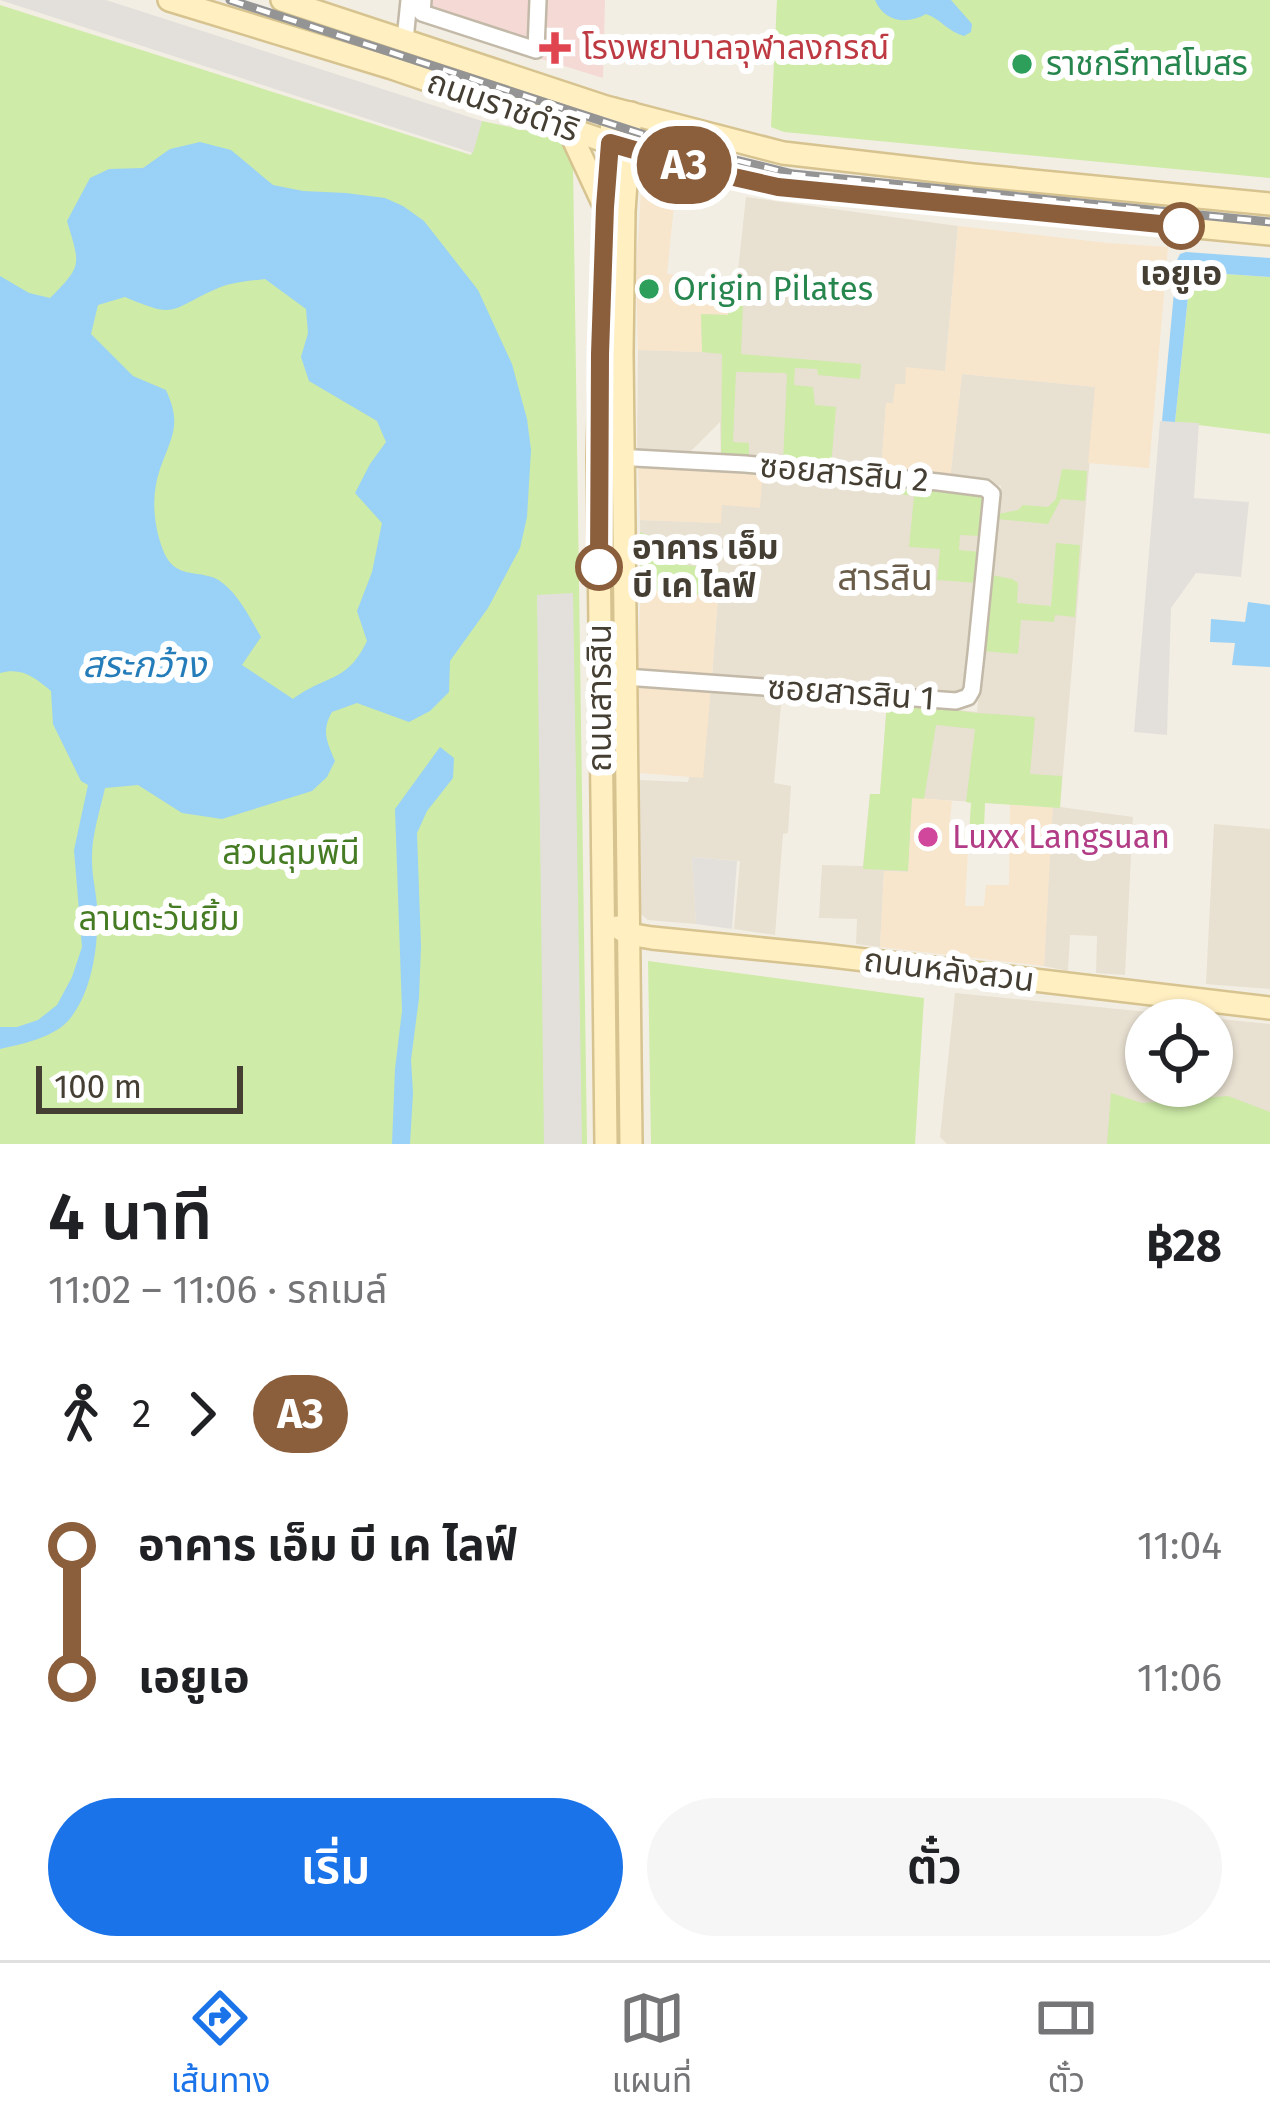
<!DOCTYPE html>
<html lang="th">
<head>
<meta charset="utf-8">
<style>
  body { margin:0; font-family:"Fira Sans","Noto Sans Thai",sans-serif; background:#f6f6f6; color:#202124; height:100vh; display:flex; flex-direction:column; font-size:45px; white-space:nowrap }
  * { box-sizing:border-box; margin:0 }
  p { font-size:39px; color:#757577 }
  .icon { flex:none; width:66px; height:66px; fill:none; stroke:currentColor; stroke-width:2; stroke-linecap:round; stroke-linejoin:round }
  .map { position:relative; height:1144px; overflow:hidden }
  .panel { display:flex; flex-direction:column; background:#fff; flex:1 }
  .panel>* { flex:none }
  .badge { padding:0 24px; border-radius:39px; font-size:42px; line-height:78px }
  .buttons { position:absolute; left:1125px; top:999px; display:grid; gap:24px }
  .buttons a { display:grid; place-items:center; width:108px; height:108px; border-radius:50%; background:#fff; box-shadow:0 3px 9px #0004; font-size:60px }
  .scale { position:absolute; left:36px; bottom:30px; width:207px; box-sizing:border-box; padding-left:12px; border:6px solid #453e33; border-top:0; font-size:33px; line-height:42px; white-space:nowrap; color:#453e33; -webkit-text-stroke:9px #fff; paint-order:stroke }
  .map>.badge { position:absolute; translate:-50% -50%; box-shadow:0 0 0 6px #fff }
  .legs { display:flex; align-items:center; gap:18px; height:132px; padding:0 48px; font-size:39px }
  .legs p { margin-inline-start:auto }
  .headline { display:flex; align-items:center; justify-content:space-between; height:204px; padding:0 48px }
  h1 { font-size:66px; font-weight:600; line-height:90px }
  .action { display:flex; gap:24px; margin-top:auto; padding:24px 48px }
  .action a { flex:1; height:138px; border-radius:72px; background:#1a73e8; color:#fff; font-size:48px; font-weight:600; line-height:138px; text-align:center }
  .action a+a { background:#f6f6f6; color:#202124 }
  ul { padding:0 48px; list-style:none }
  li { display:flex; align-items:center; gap:42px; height:132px; font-size:45px }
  li i { display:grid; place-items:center; width:18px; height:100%; margin:0 15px; background:currentColor }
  li i::after { content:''; width:30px; height:30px; margin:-15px; border:9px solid; border-radius:50%; background:#fff }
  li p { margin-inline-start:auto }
  li:first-child i { background:linear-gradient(#0000 50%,currentColor 0) }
  li:last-child i { background:linear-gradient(currentColor 50%,#0000 0) }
  .tabs { display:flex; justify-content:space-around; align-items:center; height:168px; border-top:3px solid #e0e0e0; background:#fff; font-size:33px; color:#757577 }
  .tabs a { display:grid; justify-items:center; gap:6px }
  .tabs .current { color:#1a73e8 }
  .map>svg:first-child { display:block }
  .residential { fill:#e8e0d1; fill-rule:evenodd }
  .commercial { fill:#f7e5cc }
  .medical { fill:#f5d9d5 }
  .green { fill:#ceeba8 }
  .parking { fill:#e3e0dc }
  .water { fill:#9ad1f6; fill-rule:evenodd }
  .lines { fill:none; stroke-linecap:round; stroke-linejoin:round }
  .street-casing { stroke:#c2b9a8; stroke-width:20 }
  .secondary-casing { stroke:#d6c38f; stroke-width:26 }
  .street { stroke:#fff; stroke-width:15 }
  .secondary { stroke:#ffefc1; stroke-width:21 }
  .rail-casing { stroke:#949494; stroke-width:9 }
  .rail { stroke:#fff; stroke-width:4.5; stroke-dasharray:14; stroke-linecap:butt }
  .line-1-casing { stroke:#fff; stroke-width:27 }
  .line-1 { stroke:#8b5e3c; stroke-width:18 }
  .health-dot { fill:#e0444e; stroke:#fff; stroke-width:4.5 }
  .leisure-dot { fill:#2e9e5b; stroke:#fff; stroke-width:4.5 }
  .stop-1-dot { fill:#fff; stroke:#8b5e3c; stroke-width:6 }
  .hotel-dot { fill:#d1479c; stroke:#fff; stroke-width:4.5 }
  .labels { text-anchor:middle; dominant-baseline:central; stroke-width:12; stroke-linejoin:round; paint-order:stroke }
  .health-label { font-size:33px; fill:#be3a42; stroke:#fff; text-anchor:start }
  .leisure-label { font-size:33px; fill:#27864d; stroke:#fff; text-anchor:start }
  .street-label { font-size:33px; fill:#453e33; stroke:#fff }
  .stop-label { font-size:33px; font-weight:bold; fill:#453e33; stroke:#fff }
  .hotel-label { font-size:33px; fill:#b23c85; stroke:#fff; text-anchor:start }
  .park-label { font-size:33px; fill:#457b22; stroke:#fff }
  .neighbourhood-label { font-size:36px; fill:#695c49; stroke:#fff }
  .water-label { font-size:36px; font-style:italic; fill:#247cb9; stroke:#fff }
</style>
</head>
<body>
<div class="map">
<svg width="1270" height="1144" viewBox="0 0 1270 1144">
  <rect width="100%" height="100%" fill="#f3eee3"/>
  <g class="residential">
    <polygon points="746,197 958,226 945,372 905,385 893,403 886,404 881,472 721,459 720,422 686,456 641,451 637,447 638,350 702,352 701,314 728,314 730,280 737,280"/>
    <polygon points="962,374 1096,387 1060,807 1133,817 1125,975 1096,973 1097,936 1070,935 1068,971 1044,966 1052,807 912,798 908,872 884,871 880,947 856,944 857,919 819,918 822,865 863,866 870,794 880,794 887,702 977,712 1001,486 950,479"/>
    <polygon points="763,471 935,486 939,491 945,488 985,495 966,685 959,695 712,677 718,597 641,589 640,520 720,523 721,505"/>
    <polygon points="711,688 782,694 774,783 791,786 788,833 783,834 775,935 734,929 740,861 692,857 696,924 648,920 641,914 638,780 688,782"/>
    <polygon points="1214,824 1270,829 1270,989 1206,984"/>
    <path d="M955,993L1270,1024V1144H947L940,1137ZM1146,1020H1212V1086H1146Z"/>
  </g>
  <g class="commercial">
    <polygon points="652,172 677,175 667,274 730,280 728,315 701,314 702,352 638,350 636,271 642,179"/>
    <polygon points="958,226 1107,243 1168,247 1149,468 1088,463 1095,387 962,374 950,479 881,472 886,403 893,403 895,384 905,384 906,367 945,371"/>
    <polygon points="640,464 763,471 760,508 722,505 721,523 640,520 638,466"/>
    <polygon points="641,589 718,597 712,677 637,672"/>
    <polygon points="638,681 711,688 703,778 640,773"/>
    <polygon points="912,797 952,801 949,830 969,832 965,906 984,906 986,885 1009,885 1010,805 1053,807 1044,966 880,947 884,871 908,872"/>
  </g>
  <polygon class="medical" points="409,0 605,0 603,78 408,18"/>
  <g class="green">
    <polygon points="777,0 1270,0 1270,178 784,132 771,127"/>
    <polygon points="0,5 471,155 482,121 533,132 563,142 573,164 587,1144 0,1144"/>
    <polygon points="1196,272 1270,277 1270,434 1175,422 1190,277"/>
    <polygon points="730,280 744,281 741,354 861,364 860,379 818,375 817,369 795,368 794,385 813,387 815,405 836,407 831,467 783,462 787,374 784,373 736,372 733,442 749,443 749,460 721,459 722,354 702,352 701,314 728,315"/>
    <polygon points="613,465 618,904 611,901 607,467"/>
    <polygon points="1062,469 1087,471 1085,501 1061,499 1048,524 997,519 998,514 1018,510 1023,505 1048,507 1056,499"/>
    <polygon points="890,482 935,486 939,491 945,488 985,495 982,536 960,535 959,550 980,552 977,583 937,580 940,549 909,547 914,496 889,493"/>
    <polygon points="640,532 652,537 655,545 654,561 719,569 718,597 641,589"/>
    <polygon points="1056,543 1080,545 1075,617 1055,615 1054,622 1021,620 1018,654 982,651 991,575 1012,579 1018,583 1017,603 1051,606"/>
    <polygon points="887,702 977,713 1035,717 1030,774 1062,776 1060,808 985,803 983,852 968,851 971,803 966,802 975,729 936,725 924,799 912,798 908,871 863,869 870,794 880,794"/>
    <polygon points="648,961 924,998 915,1144 651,1144"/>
    <polygon points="1111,1093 1142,1103 1228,1096 1270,1112 1270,1144 1107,1144"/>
  </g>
  <g class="parking">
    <polygon points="0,0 106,0 482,121 473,153"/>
    <polygon points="1160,421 1199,423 1194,498 1249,502 1241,577 1196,573 1171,608 1167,735 1134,732"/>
    <polygon points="573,593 582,1144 544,1144 537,595"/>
    <polygon points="692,857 737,861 732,929 696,924"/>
  </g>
  <g class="water">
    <path d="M875,0H951L972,24L971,32L964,36C948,32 941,19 926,14C907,25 884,22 875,0Z"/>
    <path d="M200,142L231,150L273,185L303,191L346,193L385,198L403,206L424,221L478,290L512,364L527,419L531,450L527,517L520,548L488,608L450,661L449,692L430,711L409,722L357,703L332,712C321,731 327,742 335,761L327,777L312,791L222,819L182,813L138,785L105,788C100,811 91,837 92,861C92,876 96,891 97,906C99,942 93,993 68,1021C52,1038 22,1044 0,1049V1027H17L38,1020L57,1005L72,977L82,947L74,850L88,785L81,781L53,724L51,691C35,678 23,667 0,673V276L29,293L50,298C83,265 80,265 67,221L90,178L109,169L143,168L170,149ZM265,279L306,309L308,333L301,357L309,381L377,421L386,442L370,464L355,493L382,523L372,572L357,611L367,641C347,683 327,674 293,699L242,665L261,637C251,620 240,597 224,584C204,566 176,584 163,550C153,524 151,495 160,469C172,435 182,425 166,390L133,376L91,334L98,305L125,297C178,320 170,309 216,289C231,282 249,281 265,279Z"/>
    <polygon points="1186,252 1270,258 1270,277 1197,272 1190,277 1175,422 1162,421 1177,260 1180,254"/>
    <polygon points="1248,602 1270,605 1270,667 1232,665 1235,643 1210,642 1211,619 1245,622"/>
    <polygon points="440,747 454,758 453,778 427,811 417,833 421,946 419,998 411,1060 413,1093 410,1144 392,1144 395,1069 402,1011 395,809"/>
  </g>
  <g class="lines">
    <g class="street-casing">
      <g id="street">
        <polyline points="423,0 422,13 536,50 538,0"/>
        <polyline points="405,40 409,0"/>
        <polyline points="598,456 745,464 938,482 985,488 992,494 976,654 972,690 968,697 956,701 625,677"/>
      </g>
    </g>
    <g class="secondary-casing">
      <g id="secondary">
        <polyline points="169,0 392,68 628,149 778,187 1270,234"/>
        <polyline points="282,0 606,107 783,153 973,175 1270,204"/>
        <polyline points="568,128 602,201"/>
        <polyline points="617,927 628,934 652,938 823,955 1270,1008"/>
        <polyline points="606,1144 598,456 605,207 613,109"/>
        <polyline points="631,1144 622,353 624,211 631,113"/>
      </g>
    </g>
    <use href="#street" class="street"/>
    <use href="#secondary" class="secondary"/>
    <g class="rail-casing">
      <polyline id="rail" points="230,0 682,147 793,174 1270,222"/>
    </g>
    <use href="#rail" class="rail"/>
  </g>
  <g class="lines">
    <g class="line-1-casing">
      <polyline id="line-1" points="599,567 600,354 605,207 610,143 707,171 778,187 1181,226"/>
    </g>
    <use href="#line-1" class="line-1"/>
  </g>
  <path class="health-dot" d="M549 30h12v12h12v12h-12v12h-12v-12h-12v-12h12z"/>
  <g class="leisure-dot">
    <circle cx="1022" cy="64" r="12"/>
    <circle cx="649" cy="289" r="12"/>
  </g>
  <g class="stop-1-dot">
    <circle cx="1181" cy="226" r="21"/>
    <circle cx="599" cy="567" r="21"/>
  </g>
  <circle class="hotel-dot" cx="928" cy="837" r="12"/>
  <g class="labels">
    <g class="health-label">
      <text x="582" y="48">โรงพยาบาลจุฬาลงกรณ์</text>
    </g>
    <g class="leisure-label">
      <text x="1046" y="64">ราชกรีฑาสโมสร</text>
      <text x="673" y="289">Origin Pilates</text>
    </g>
    <g class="street-label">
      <text transform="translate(503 106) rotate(19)">ถนนราชดำริ</text>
      <text transform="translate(844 473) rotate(5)">ซอยสารสิน 2</text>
      <text transform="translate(851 693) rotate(4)">ซอยสารสิน 1</text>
      <text transform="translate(600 698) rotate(-90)">ถนนสารสิน</text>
      <text transform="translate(949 970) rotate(7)">ถนนหลังสวน</text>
    </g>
    <g class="stop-label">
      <text x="1181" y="274">เอยูเอ</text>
      <text x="632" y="548" text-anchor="start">อาคาร เอ็ม<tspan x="632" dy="38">บี เค ไลฟ์</tspan></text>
    </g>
    <g class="hotel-label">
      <text x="952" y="837">Luxx Langsuan</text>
    </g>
    <g class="park-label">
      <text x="291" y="853">สวนลุมพินี</text>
      <text x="159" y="919">ลานตะวันยิ้ม</text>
    </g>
    <g class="neighbourhood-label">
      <text x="885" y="578">สารสิน</text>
    </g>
    <g class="water-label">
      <text x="144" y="665">สระกว้าง</text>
    </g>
  </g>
</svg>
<div class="buttons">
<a><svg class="icon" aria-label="locate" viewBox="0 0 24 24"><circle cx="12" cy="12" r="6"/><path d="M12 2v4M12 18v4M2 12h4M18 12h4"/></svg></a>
</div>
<div class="scale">100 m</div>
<b class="badge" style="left:684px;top:165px;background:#8b5e3c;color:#fff">A3</b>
</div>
<section class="panel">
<div class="headline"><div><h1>4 นาที</h1><p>11:02 – 11:06 · รถเมล์</p></div><b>฿28</b></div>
<div class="legs"><svg class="icon" aria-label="walk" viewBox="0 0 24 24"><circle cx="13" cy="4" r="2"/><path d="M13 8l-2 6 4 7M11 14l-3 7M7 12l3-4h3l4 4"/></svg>2<svg class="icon" aria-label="forward" viewBox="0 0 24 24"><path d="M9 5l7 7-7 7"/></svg><b class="badge" style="background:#8b5e3c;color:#fff">A3</b></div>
<ul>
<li><i style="color:#8b5e3c"></i><b>อาคาร เอ็ม บี เค ไลฟ์</b><p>11:04</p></li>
<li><i style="color:#8b5e3c"></i><b>เอยูเอ</b><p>11:06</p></li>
</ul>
<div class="action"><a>เริ่ม</a><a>ตั๋ว</a></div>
</section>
<nav class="tabs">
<a class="current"><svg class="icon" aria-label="directions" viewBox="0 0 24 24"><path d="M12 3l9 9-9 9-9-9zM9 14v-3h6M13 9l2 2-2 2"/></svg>เส้นทาง</a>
<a><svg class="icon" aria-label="map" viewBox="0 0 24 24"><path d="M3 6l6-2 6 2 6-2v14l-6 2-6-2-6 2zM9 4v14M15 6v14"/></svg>แผนที่</a>
<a><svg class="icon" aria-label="tickets" viewBox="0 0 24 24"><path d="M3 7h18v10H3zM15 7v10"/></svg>ตั๋ว</a>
</nav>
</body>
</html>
